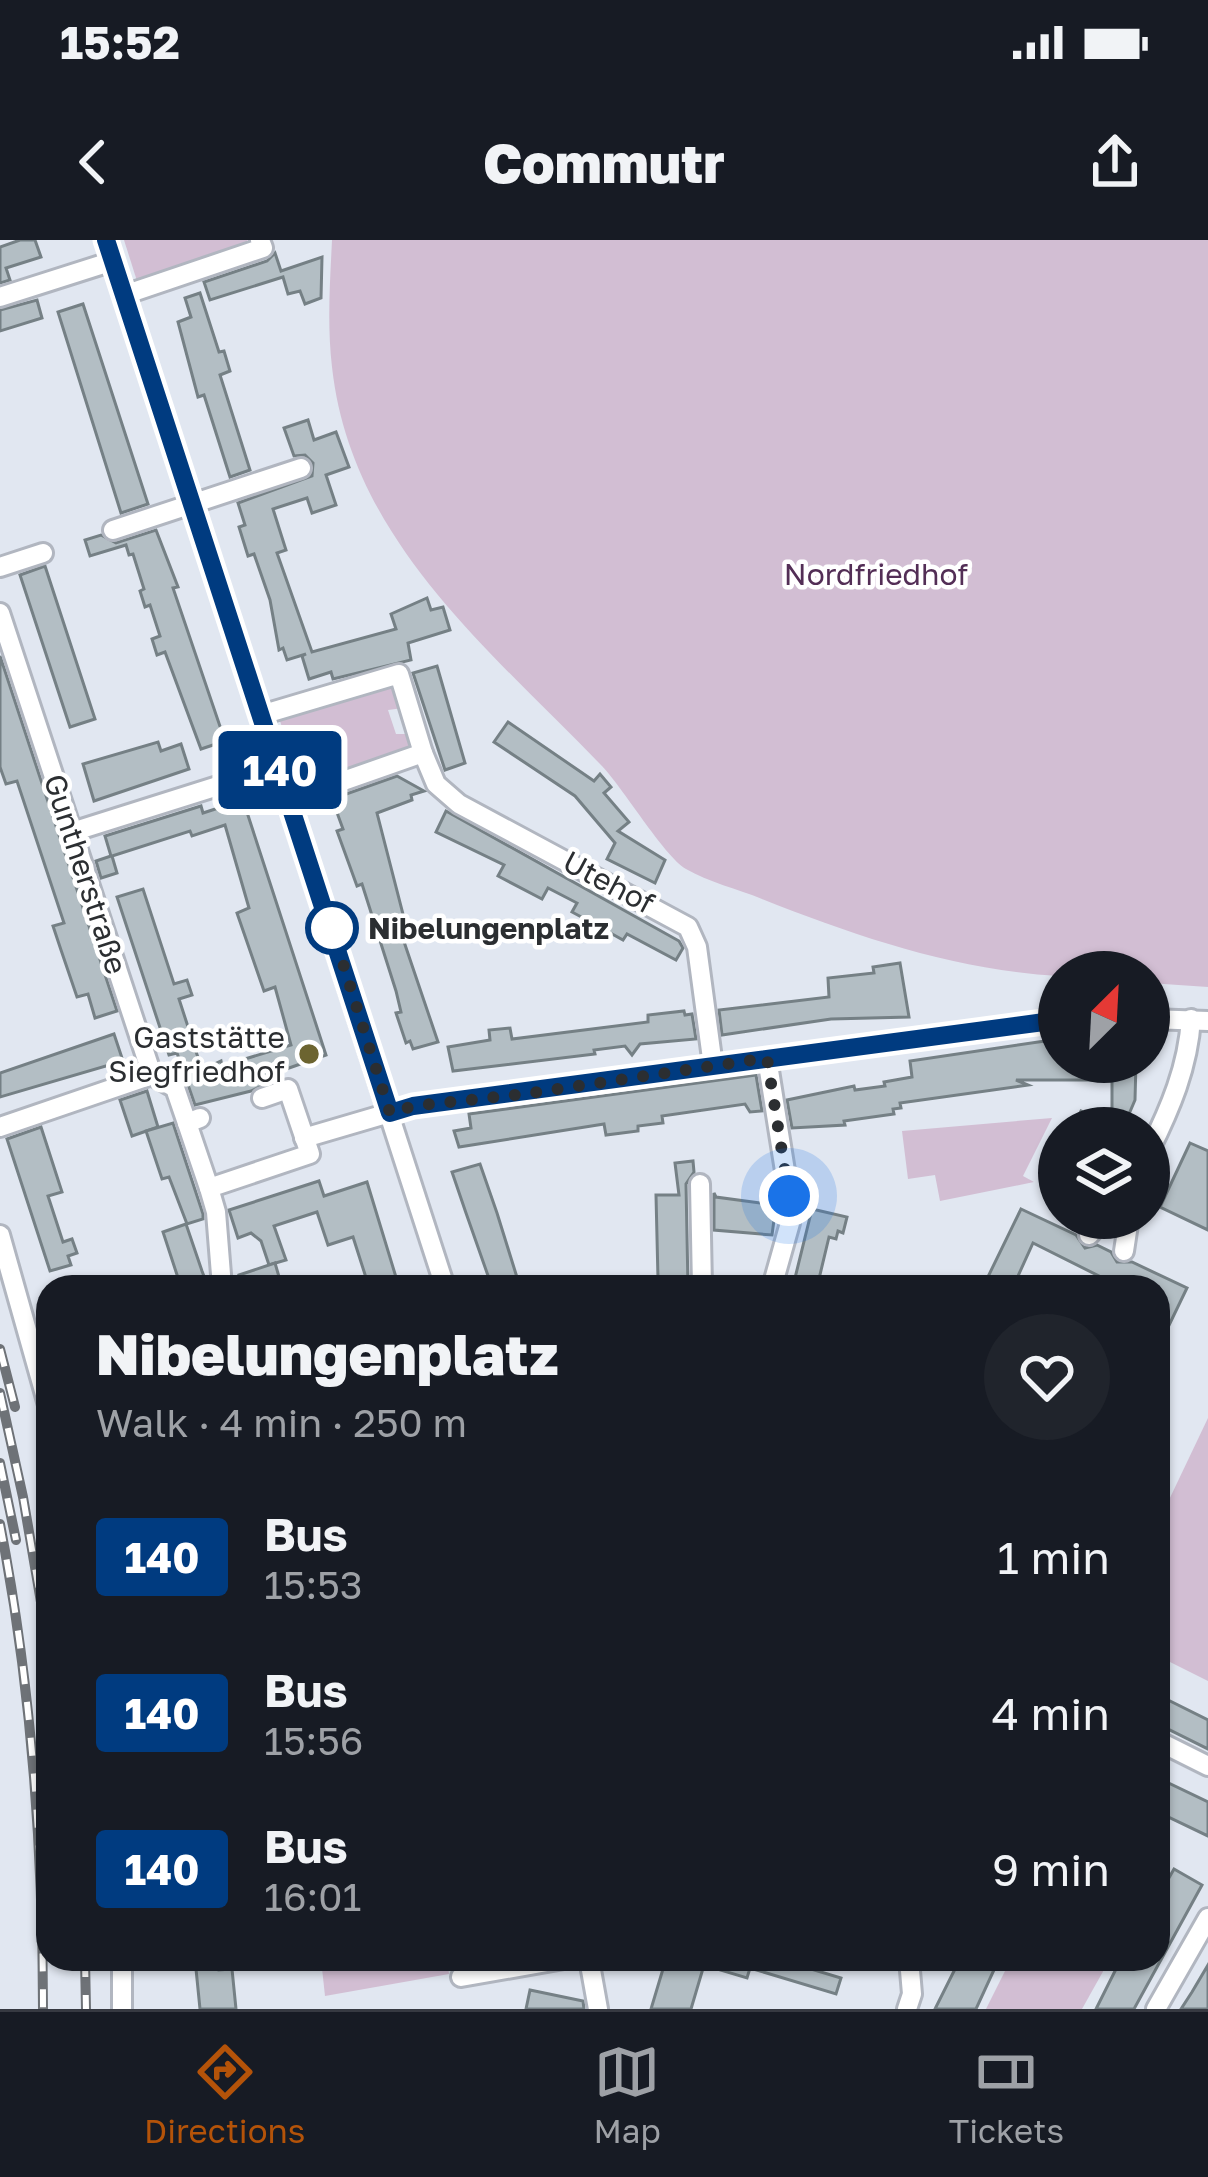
<!DOCTYPE html>
<html lang="en">
<head>
<meta charset="utf-8">
<style>
  body { margin:0; font-family:"Golos Text",sans-serif; background:#20242c; color:#f1f3f6; height:100vh; display:flex; flex-direction:column; font-size:45px; white-space:nowrap }
  * { box-sizing:border-box; margin:0 }
  p { font-size:39px; color:#9ea1a6 }
  .icon { flex:none; width:66px; height:66px; fill:none; stroke:currentColor; stroke-width:2; stroke-linecap:round; stroke-linejoin:round }
  .map { position:relative; flex:1; overflow:hidden }
  .side { position:absolute; left:36px; top:1035px; width:1134px; height:696px; display:flex; flex-direction:column; background:#171b24; border-radius:36px; box-shadow:0 3px 9px #0004 }
  .side>* { flex:none }
  .badge { padding:0 24px; border-radius:9px; font-size:42px; line-height:78px }
  .needle { width:78px; rotate:24deg }
  .controls { position:absolute; left:1038px; top:711px; display:grid; gap:24px }
  .controls a { display:grid; place-items:center; width:132px; height:132px; border-radius:50%; background:#171b24; box-shadow:0 3px 9px #0004; font-size:60px }
  .you { position:absolute; width:60px; height:60px; margin:-30px; border:9px solid #fff; border-radius:50%; background:#1a73e8; box-shadow:0 0 0 18px #1a73e833 }
  .map>.badge { position:absolute; translate:-50% -50%; box-shadow:0 0 0 6px #fff }
  .round { display:grid; place-items:center; flex:none; width:126px; height:126px; border-radius:63px; background:#20242c }
  .head { display:flex; align-items:center; justify-content:space-between; height:204px; padding:0 60px }
  h1 { font-size:57px; font-weight:800; line-height:90px }
  ul { padding:0; list-style:none }
  li { display:flex; align-items:center; gap:36px; height:156px; padding:0 60px }
  li div { flex:1 }
  li b { display:block; font-size:45px }
  li em { font-style:normal }
  li .badge { min-width:132px; font-weight:700; text-align:center }
  .status { display:flex; justify-content:space-between; align-items:center; height:84px; padding:0 60px; background:#171b24; direction:ltr }
  .status svg { height:33px; fill:currentColor }
  header { display:flex; justify-content:space-between; align-items:center; height:156px; padding:0 60px; background:#171b24; font-size:54px; font-weight:800 }
  .tabs { display:flex; justify-content:space-around; align-items:center; height:168px; border-top:3px solid #363941; background:#171b24; font-size:33px; color:#9ea1a6 }
  .tabs a { display:grid; justify-items:center; gap:6px }
  .tabs .on { color:#b45309 }
  .map>svg:first-child { display:block }
  .green { fill:#d2bed3 }
  .building { fill:#b3bec4; stroke:#758085; stroke-width:3 }
  .lines { fill:none; stroke-linecap:round; stroke-linejoin:round }
  .street-casing { stroke:#b1b6c0; stroke-width:24 }
  .street { stroke:#fff; stroke-width:18 }
  .rail-casing { stroke:#6e7277; stroke-width:10 }
  .rail { stroke:#fff; stroke-width:6; stroke-dasharray:18; stroke-linecap:butt }
  .line-casing { stroke:#fff; stroke-width:27 }
  .line { stroke:#003b80; stroke-width:18 }
  .walk { stroke:#2b2e31; stroke-width:12; stroke-dasharray:0 21.6 }
  .stop-dot { fill:#fff; stroke:#003b80; stroke-width:6 }
  .poi-dot { fill:#6c6430; stroke:#fff; stroke-width:4.5 }
  .labels { text-anchor:middle; dominant-baseline:central; stroke-width:9; stroke-linejoin:round; paint-order:stroke }
  .park-label { font-size:30px; fill:#532e56; stroke:#fff }
  .street-label { font-size:30px; fill:#2b2e31; stroke:#fff }
  .stop-label { font-size:30px; font-weight:bold; fill:#2b2e31; stroke:#fff; text-anchor:start }
  .poi-label { font-size:30px; fill:#2b2e31; stroke:#fff; text-anchor:end }
</style>
</head>
<body>
<div class="status"><b>15:52</b><svg viewBox="0 0 49 12"><path d="M0 12V9h3v3zM5 12V6h3v6zM10 12V3h3v9zM15 12V0h3v12zM26 1h20v11H26zM47 4h2v5h-2z"/></svg></div>
<header><svg class="icon" aria-label="back" viewBox="0 0 24 24"><path d="M15 5l-7 7 7 7"/></svg>Commutr<svg class="icon" aria-label="share" viewBox="0 0 24 24"><path d="M12 15V3M7 8l5-5 5 5M5 13v7h14v-7"/></svg></header>
<div class="map">
<svg width="1208" height="1769" viewBox="0 0 1208 1769">
  <rect width="100%" height="100%" fill="#e1e7f1"/>
  <g class="green">
    <polygon points="124,0 248,0 245,6 137,41"/>
    <path d="M332,0H1208V747L1149,743V732H1059V736C955,730 858,697 762,659C738,649 708,642 686,629C663,615 623,547 600,524C487,407 351,299 332,127C327,84 330,43 332,0Z"/>
    <polygon points="378,447 394,448 403,468 388,470 396,494 410,494 410,510 302,547 279,478"/>
    <polygon points="1052,878 1023,936 1034,942 940,961 935,935 908,939 902,891"/>
    <polygon points="1208,1178 1208,1441 1158,1416 1158,1283"/>
    <polygon points="321,1719 447,1719 449,1734 325,1756"/>
    <polygon points="1011,1719 1110,1719 1082,1769 986,1769"/>
  </g>
  <g class="building">
    <polygon points="20,0 35,0 41,17 6,28 10,40 0,43 0,7"/>
    <polygon points="275,13 281,31 322,17 321,58 305,64 300,51 288,54 283,37 210,60 204,42 267,21"/>
    <polygon points="200,53 219,112 224,111 230,131 220,135 250,230 230,237 204,155 198,157 178,82 191,77 185,58"/>
    <polygon points="37,60 42,78 0,91 0,70"/>
    <polygon points="83,64 148,264 121,273 58,72"/>
    <polygon points="308,180 314,200 336,192 349,227 326,235 336,265 312,273 307,258 273,269 286,310 277,313 312,412 396,389 391,374 427,358 431,370 443,367 450,390 408,403 411,420 333,439 331,432 309,439 302,416 306,414 287,420 283,408 279,410 270,360 254,314 248,316 239,287 245,285 238,263 312,236 313,223 305,215 294,216 284,188"/>
    <polygon points="156,290 178,347 173,348 225,501 201,509 165,412 157,415 152,399 160,396 150,365 145,367 140,351 144,349 133,314 129,315 126,305 90,316 85,300 101,295 116,303"/>
    <polygon points="45,326 95,479 70,487 20,335"/>
    <polygon points="0,416 117,771 95,778 88,754 77,757 61,710 53,686 64,683 17,541 6,544 0,527"/>
    <polygon points="437,426 465,523 445,530 413,433"/>
    <polygon points="508,482 594,541 600,534 611,547 604,553 629,582 618,591 665,620 655,643 607,619 615,603 575,556 494,502"/>
    <polygon points="158,502 161,511 181,504 189,529 94,561 83,524"/>
    <polygon points="397,536 424,551 411,555 412,560 377,573 405,682 398,684 438,802 413,809 410,801 406,803 396,773 401,772 396,751 362,644 357,646 337,591 343,589 332,559"/>
    <polygon points="243,560 326,815 272,834 274,840 251,851 195,865 177,813 169,815 117,657 143,649 174,744 187,740 192,755 179,759 202,830 221,821 222,826 291,805 275,747 264,751 237,673 249,668 225,585 192,596 190,591 112,616 117,633 101,638 96,621 111,616 105,596 201,566 203,573"/>
    <polygon points="446,571 679,701 683,708 676,720 627,694 623,700 587,680 572,672 577,663 548,648 542,659 498,636 504,625 436,592"/>
    <polygon points="900,723 909,777 831,779 722,795 719,770 829,757 828,738 874,733 873,727"/>
    <polygon points="684,771 685,775 692,774 696,799 640,804 632,815 625,806 594,810 595,814 453,831 448,807 490,800 489,790 510,788 512,799 648,782 648,775"/>
    <polygon points="114,794 123,821 0,857 0,833"/>
    <polygon points="1045,801 1059,801 1059,822 1136,822 1135,860 1123,888 1073,888 1081,871 1112,885 1112,840 1016,840 1028,845 900,863 901,868 893,869 894,874 844,881 845,885 792,888 787,860 854,846 855,850 885,846 884,842 912,837 910,821"/>
    <polygon points="756,835 762,871 750,872 745,864 662,876 663,883 638,886 638,891 606,895 604,884 459,907 454,891 471,888 469,874"/>
    <polygon points="147,851 158,887 132,896 120,860"/>
    <polygon points="173,883 203,974 203,979 187,984 169,937 162,939 146,891"/>
    <polygon points="41,887 62,952 48,956 63,1002 72,999 77,1013 68,1016 71,1025 50,1031 7,899"/>
    <polygon points="1190,903 1208,911 1208,990 1160,967"/>
    <polygon points="693,921 694,932 686,944 688,1047 670,1047 670,1039 658,1039 656,955 679,955 675,923"/>
    <polygon points="480,924 497,973 520,1047 492,1047 466,973 452,932"/>
    <polygon points="319,941 324,956 367,942 399,1047 369,1047 353,997 328,1005 317,972 274,986 286,1020 269,1025 261,1001 251,993 238,998 229,970"/>
    <polygon points="714,953 716,957 776,965 772,995 714,990"/>
    <polygon points="812,969 847,977 843,993 838,991 836,999 829,997 818,1043 795,1038"/>
    <polygon points="1021,969 1076,995 1085,1008 1097,1005 1111,1012 1117,1022 1132,1022 1187,1048 1158,1108 1158,1047 1121,1047 1033,1003 1013,1047 983,1047"/>
    <polygon points="186,984 202,1031 208,1047 181,1047 163,992"/>
    <polygon points="275,1023 282,1047 243,1047 239,1035"/>
    <polygon points="1158,1455 1208,1480 1208,1509 1158,1484"/>
    <polygon points="1158,1538 1208,1562 1208,1596 1158,1572"/>
    <polygon points="1174,1629 1202,1645 1134,1769 1096,1769 1121,1719 1158,1719 1158,1657"/>
    <polygon points="195,1719 218,1719 219,1730 232,1729 236,1769 200,1769"/>
    <polygon points="666,1719 778,1719 841,1738 836,1754 750,1728 747,1738 704,1725 691,1769 651,1769"/>
    <polygon points="960,1719 999,1719 976,1769 935,1769"/>
    <polygon points="1208,1725 1208,1769 1181,1769 1192,1752"/>
    <polygon points="530,1750 583,1761 584,1769 526,1769"/>
  </g>
  <g class="lines">
    <g class="street-casing">
      <g id="street">
        <polyline points="106,0 445,1047"/>
        <polyline points="124,55 263,8 260,0"/>
        <polyline points="0,57 113,21"/>
        <polyline points="113,290 301,228"/>
        <polyline points="0,327 43,313"/>
        <polyline points="0,373 152,835 175,848 187,883"/>
        <polyline points="261,475 399,434 423,513 289,560"/>
        <polyline points="423,513 436,544 459,564 688,687 697,707 713,826"/>
        <polyline points="72,592 278,527"/>
        <polyline points="1149,779 1208,781"/>
        <polyline points="767,818 789,956 790,983 772,1047"/>
        <polyline points="200,878 187,883 209,948 310,914 288,849 262,858"/>
        <polyline points="0,887 152,835"/>
        <polyline points="304,898 413,866 1059,780"/>
        <path d="M1149,911C1170,869 1188,827 1191,779"/>
        <polyline points="700,944 702,1047"/>
        <polyline points="209,948 216,972 222,1047"/>
        <polyline points="0,995 48,1165"/>
        <polyline points="1089,995 1104,978"/>
        <polyline points="1124,1011 1129,978"/>
        <polyline points="1158,1501 1208,1526"/>
        <polyline points="122,1719 122,1769"/>
        <polyline points="589,1719 598,1769"/>
        <polyline points="461,1737 564,1719"/>
        <polyline points="907,1769 912,1754 909,1719"/>
        <polyline points="1156,1769 1208,1678"/>
      </g>
    </g>
    <use href="#street" class="street"/>
    <g class="rail-casing">
      <g id="rail">
        <polyline points="0,1109 15,1167"/>
        <polyline points="0,1153 23,1257 48,1403"/>
        <polyline points="0,1223 16,1300"/>
        <path d="M0,1284C31,1444 43,1606 43,1769"/>
        <polyline points="85,1719 86,1769"/>
      </g>
    </g>
    <use href="#rail" class="rail"/>
  </g>
  <g class="lines">
    <g class="line-casing">
      <polyline id="line" points="106,0 390,873 413,866 1059,780"/>
    </g>
    <use href="#line" class="line"/>
    <polyline class="walk" points="332,688 328,676 390,873 413,866 524,854 767,818 789,956"/>
  </g>
  <circle class="stop-dot" cx="332" cy="688" r="24"/>
  <circle class="poi-dot" cx="309" cy="814" r="12"/>
  <g class="labels">
    <g class="park-label">
      <text x="876" y="334">Nordfriedhof</text>
    </g>
    <g class="street-label">
      <text transform="translate(86 634) rotate(72)">Guntherstraße</text>
      <text transform="translate(609 642) rotate(28)">Utehof</text>
    </g>
    <g class="stop-label">
      <text x="368" y="688">Nibelungenplatz</text>
    </g>
    <g class="poi-label">
      <text x="285" y="797">Gaststätte<tspan x="285" dy="34">Siegfriedhof</tspan></text>
    </g>
  </g>
</svg>
<div class="controls">
<a><svg class="needle" viewBox="-14 -14 28 28"><path d="M0-13l5 13h-10z" fill="#e53935"/><path d="M0 13l5-13h-10z" fill="#9ea1a6"/></svg></a>
<a><svg class="icon" aria-label="layers" viewBox="0 0 24 24"><path d="M12 4l9 5-9 5-9-5zM3 14l9 5 9-5"/></svg></a>
</div>
<div class="you" style="left:789px;top:956px"></div>
<b class="badge" style="left:280px;top:530px;background:#003b80;color:#fff">140</b>
<section class="side">
<div class="head"><div><h1>Nibelungenplatz</h1><p>Walk · 4 min · 250 m</p></div><a class="round"><svg class="icon" aria-label="heart" viewBox="0 0 24 24"><path d="M12 20l-8-8c-3-5 5-10 8-4 3-6 11-1 8 4z"/></svg></a></div>
<ul>
<li><span class="badge" style="background:#003b80;color:#fff">140</span><div><b>Bus</b><p>15:53</p></div><em>1 min</em></li>
<li><span class="badge" style="background:#003b80;color:#fff">140</span><div><b>Bus</b><p>15:56</p></div><em>4 min</em></li>
<li><span class="badge" style="background:#003b80;color:#fff">140</span><div><b>Bus</b><p>16:01</p></div><em>9 min</em></li>
</ul>
</section>
</div>
<nav class="tabs">
<a class="on"><svg class="icon" aria-label="directions" viewBox="0 0 24 24"><path d="M12 3l9 9-9 9-9-9zM9 14v-3h6M13 9l2 2-2 2"/></svg>Directions</a>
<a><svg class="icon" aria-label="map" viewBox="0 0 24 24"><path d="M3 6l6-2 6 2 6-2v14l-6 2-6-2-6 2zM9 4v14M15 6v14"/></svg>Map</a>
<a><svg class="icon" aria-label="tickets" viewBox="0 0 24 24"><path d="M3 7h18v10H3zM15 7v10"/></svg>Tickets</a>
</nav>
</body>
</html>
